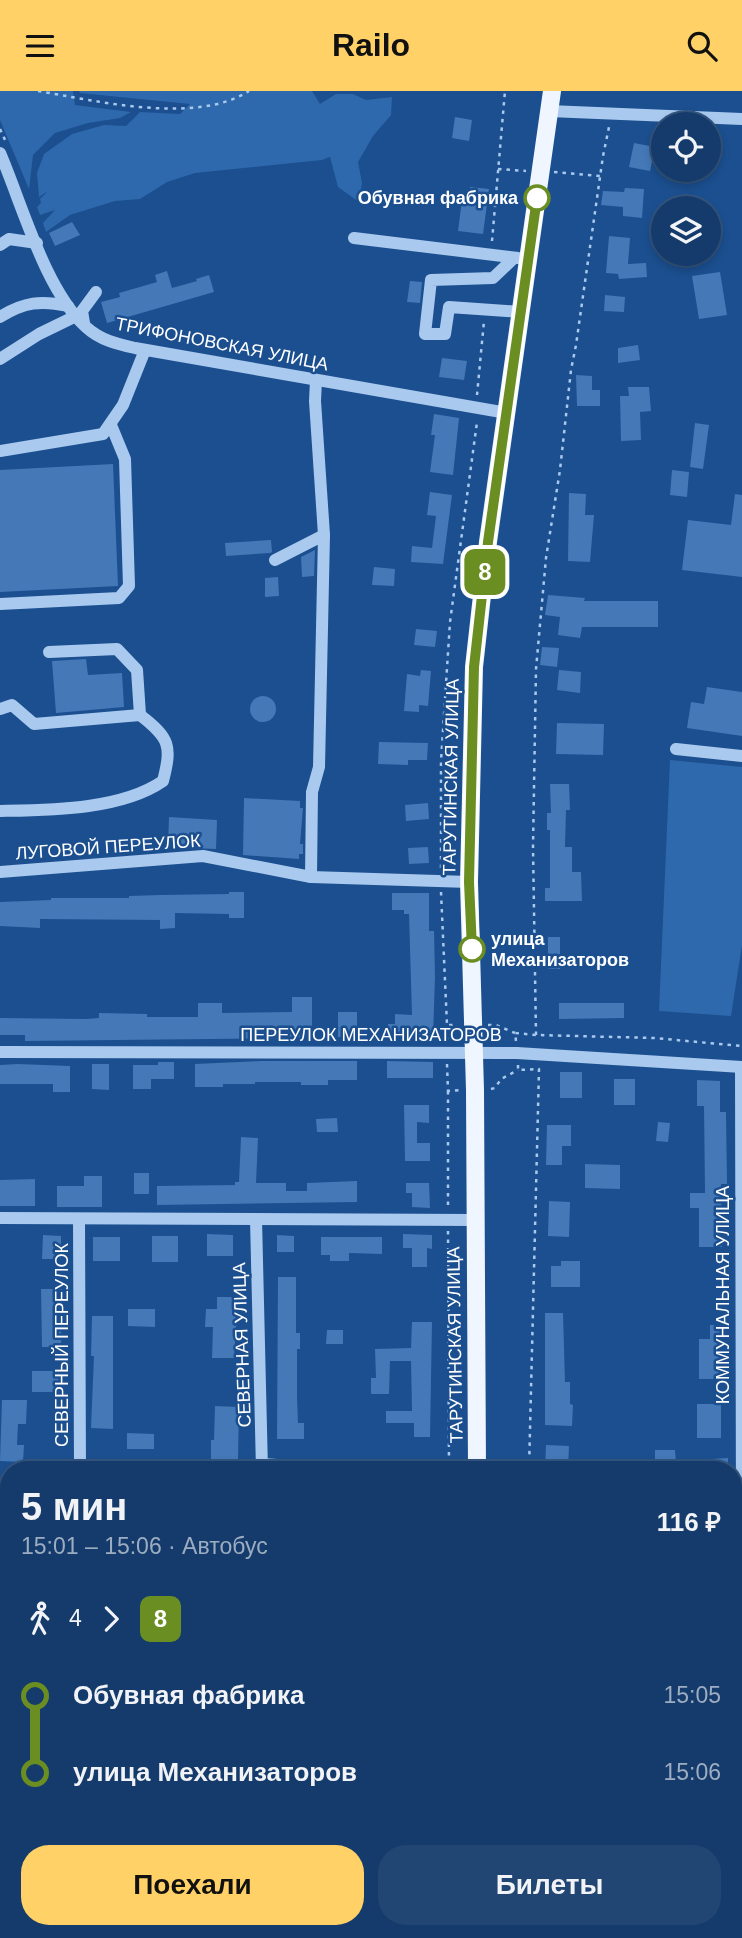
<!DOCTYPE html>
<html lang="ru">
<head>
<meta charset="utf-8">
<style>
  body { margin:0; font-family:Arial,sans-serif; background:#214673; color:#f1f3f6; height:100vh; display:flex; flex-direction:column; font-size:26px; white-space:nowrap }
  * { box-sizing:border-box; margin:0 }
  p { font-size:23px; color:#9dadc1 }
  .icon { flex:none; width:38px; height:38px; fill:none; stroke:currentColor; stroke-width:2; stroke-linecap:round; stroke-linejoin:round }
  .map { position:relative; flex:1; overflow:hidden }
  .details { position:absolute; left:0px; top:1370px; width:742px; height:478px; display:flex; flex-direction:column; background:#143b6b; border-radius:28px 28px 0 0; box-shadow:0 4px 10px #0003,0 0 0 2px #33557e }
  .details>* { flex:none }
  .badge { padding:0 14px; border-radius:10px; font-size:24px; line-height:46px }
  .buttons { position:absolute; left:651px; top:21px; display:grid; gap:14px }
  .buttons a { display:grid; place-items:center; width:70px; height:70px; border-radius:50%; background:#143b6b; box-shadow:0 4px 10px #0003,0 0 0 2px #33557e; font-size:35px }
  .map>.badge { position:absolute; translate:-50% -50%; box-shadow:0 0 0 4px #fff }
  .legs { display:flex; align-items:center; gap:10px; height:77px; padding:0 21px; font-size:23px }
  .legs p { margin-inline-start:auto }
  .overview { display:flex; align-items:center; justify-content:space-between; height:119px; padding:0 21px }
  h1 { font-size:38px; font-weight:800; line-height:52px }
  .action { display:flex; gap:14px; margin-top:auto; padding:14px 21px }
  .action a { flex:1; height:80px; border-radius:28px; background:#ffd166; color:#111; font-size:28px; font-weight:800; line-height:80px; text-align:center }
  .action a+a { background:#214673; color:#f1f3f6 }
  ul { padding:0 21px; list-style:none }
  li { display:flex; align-items:center; gap:24px; height:77px; font-size:26px }
  li i { display:grid; place-items:center; width:10px; height:100%; margin:0 9px; background:currentColor }
  li i::after { content:''; width:18px; height:18px; margin:-9px; border:5px solid; border-radius:50%; background:#143b6b }
  li p { margin-inline-start:auto }
  li:first-child i { background:linear-gradient(#0000 50%,currentColor 0) }
  li:last-child i { background:linear-gradient(currentColor 50%,#0000 0) }
  header { display:flex; justify-content:space-between; align-items:center; height:91px; padding:0 21px; background:#ffd166; color:#111; font-size:32px; font-weight:800 }
  .map>svg:first-child { display:block }
  .green { fill:#2e69ad }
  .building { fill:#4478b7 }
  .lines { fill:none; stroke-linecap:round; stroke-linejoin:round }
  .path { stroke:#a9c9ee; stroke-width:2.5; stroke-dasharray:3.5 5; stroke-linecap:butt }
  .minor { stroke:#a9c9ee; stroke-width:12 }
  .major { stroke:#f0f6ff; stroke-width:18 }
  .line-1-casing { stroke:#fff; stroke-width:16 }
  .line-1 { stroke:#6b8e23; stroke-width:10 }
  .stop-1-dot { fill:#fff; stroke:#6b8e23; stroke-width:3.5 }
  .labels { text-anchor:middle; dominant-baseline:central; stroke-width:5; stroke-linejoin:round; paint-order:stroke }
  .stop-label { font-size:18px; font-weight:bold; fill:#fff; stroke:#1b4f8f; text-anchor:end }
  .street-label { font-size:18px; fill:#fff; stroke:#1b4f8f }
</style>
</head>
<body>
<header><svg class="icon" aria-label="menu" viewBox="0 0 24 24"><path d="M4 6h16M4 12h16M4 18h16"/></svg>Railo<svg class="icon" aria-label="search" viewBox="0 0 24 24"><circle cx="10" cy="10" r="6"/><path d="M15 15l6 6"/></svg></header>
<div class="map">
<svg width="742" height="1847" viewBox="0 0 742 1847">
  <rect width="100%" height="100%" fill="#1b4f8f"/>
  <g class="green">
    <polygon points="0,0 73,0 75,14 131,21 120,27 88,32 55,42 33,64 29,98 0,29"/>
    <polygon points="79,0 312,0 320,13 336,3 353,3 366,9 392,6 391,24 373,45 358,71 362,92 359,111 338,96 330,66 322,69 195,82 167,91 140,108 115,110 70,124 46,141 43,132 55,119 40,124 37,116 41,112 40,108 48,100 39,106 37,82 44,63 72,43 104,34 126,35 140,21 180,23 190,13 80,2"/>
    <polygon points="670,669 742,676 742,854 731,925 659,920"/>
  </g>
  <g class="building">
    <polygon points="455,26 472,29 469,50 452,47"/>
    <polygon points="634,52 655,56 650,80 629,76"/>
    <polygon points="470,96 489,98 483,143 458,140 462,109 468,110"/>
    <polygon points="625,97 644,98 642,127 623,125 623,116 601,114 603,100 624,101"/>
    <polygon points="72,131 80,144 55,155 49,142"/>
    <polygon points="609,145 630,147 628,173 646,172 647,186 619,188 618,183 606,182"/>
    <polygon points="167,180 172,197 197,190 196,188 209,184 214,201 107,232 101,211 120,206 119,202 157,191 155,184"/>
    <polygon points="720,181 727,224 699,228 692,185"/>
    <polygon points="410,190 422,191 420,212 407,211"/>
    <polygon points="605,204 625,206 624,221 604,220"/>
    <polygon points="638,254 640,269 618,272 618,257"/>
    <polygon points="442,267 467,270 464,289 439,286"/>
    <polygon points="576,284 592,285 592,299 600,299 600,315 577,315"/>
    <polygon points="628,296 649,296 651,320 640,321 641,349 621,350 620,305 629,305"/>
    <polygon points="434,323 459,327 453,384 430,381 435,344 431,344"/>
    <polygon points="695,332 709,334 703,378 690,376"/>
    <polygon points="113,373 118,495 0,501 0,379"/>
    <polygon points="672,379 689,381 687,406 670,404"/>
    <polygon points="430,401 452,404 443,473 411,471 412,455 432,457 436,425 427,424"/>
    <polygon points="569,402 586,403 585,424 594,424 590,471 568,470"/>
    <polygon points="735,403 742,404 742,486 682,479 688,429 731,434"/>
    <polygon points="271,449 272,461 270,462 226,465 225,452"/>
    <polygon points="315,459 314,485 302,486 301,466"/>
    <polygon points="374,476 395,478 394,495 372,494"/>
    <polygon points="278,486 279,505 265,506 265,487"/>
    <polygon points="548,504 585,507 584,510 658,510 658,536 582,536 580,547 558,544 560,526 545,524"/>
    <polygon points="416,538 437,540 435,556 414,554"/>
    <polygon points="542,556 559,557 557,576 540,574"/>
    <polygon points="86,568 88,584 122,582 124,616 56,622 52,570"/>
    <polygon points="421,579 431,580 428,615 419,614 419,621 404,620 407,583 420,585"/>
    <polygon points="559,579 581,581 580,602 557,599"/>
    <polygon points="707,596 742,601 742,645 687,637 691,611 704,613"/>
    <circle cx="263" cy="618" r="13"/>
    <polygon points="557,632 604,633 603,664 556,663"/>
    <polygon points="379,651 428,652 427,669 408,669 408,674 378,673"/>
    <polygon points="550,693 569,693 570,719 566,719 565,756 572,756 572,781 581,781 582,810 545,810 545,797 550,797 550,739 547,739 547,722 551,722"/>
    <polygon points="244,707 300,710 300,717 303,717 300,753 303,753 303,763 299,763 299,768 243,764"/>
    <polygon points="428,712 429,728 406,730 405,714"/>
    <polygon points="169,726 217,729 216,758 168,756"/>
    <polygon points="428,756 429,772 409,773 408,757"/>
    <polygon points="229,801 244,801 244,827 229,827 229,823 175,822 175,837 160,838 160,829 40,828 40,837 0,835 0,811 51,809 51,807 129,807 129,805 160,804 229,803"/>
    <polygon points="392,802 429,802 429,840 434,840 435,886 433,946 387,946 388,933 395,933 395,923 412,924 409,823 404,823 404,819 392,819"/>
    <rect x="548" y="846" width="12" height="32"/>
    <polygon points="292,906 312,906 312,947 25,950 25,944 0,944 0,927 86,928 99,927 99,922 147,923 147,926 198,926 198,912 222,912 222,922 292,921"/>
    <polygon points="559,912 624,912 624,927 559,928"/>
    <rect x="338" y="921" width="19" height="25"/>
    <polygon points="262,970 357,970 357,989 328,989 328,994 301,994 301,991 255,991 255,993 223,993 223,996 195,996 195,973"/>
    <polygon points="387,970 433,971 433,987 387,987"/>
    <polygon points="158,971 174,971 174,988 151,988 151,998 133,998 133,974 158,974"/>
    <polygon points="18,973 70,975 70,1001 53,1001 53,993 0,993 0,974"/>
    <polygon points="92,973 109,973 109,999 92,998"/>
    <rect x="560" y="981" width="22" height="26"/>
    <rect x="614" y="988" width="21" height="26"/>
    <polygon points="697,989 720,990 720,1021 726,1021 727,1093 721,1093 722,1156 699,1156 699,1117 690,1117 690,1102 705,1102 704,1015 697,1015"/>
    <polygon points="404,1014 429,1014 429,1032 417,1031 417,1052 430,1052 430,1070 405,1070"/>
    <polygon points="337,1027 338,1041 317,1041 316,1028"/>
    <polygon points="658,1031 670,1032 668,1051 656,1050"/>
    <polygon points="547,1034 571,1034 571,1055 562,1055 562,1074 546,1074"/>
    <polygon points="241,1046 258,1047 256,1092 286,1092 286,1100 307,1100 307,1092 357,1090 357,1111 157,1114 157,1095 235,1094 235,1091 239,1091"/>
    <polygon points="585,1073 620,1074 620,1098 585,1097"/>
    <rect x="134" y="1082" width="15" height="21"/>
    <polygon points="84,1085 102,1085 102,1116 57,1116 57,1095 84,1095"/>
    <polygon points="35,1088 35,1115 0,1115 0,1089"/>
    <polygon points="406,1092 429,1092 430,1117 412,1116 412,1102 406,1102"/>
    <polygon points="549,1110 570,1111 569,1146 548,1145"/>
    <polygon points="207,1143 233,1144 233,1165 207,1165"/>
    <polygon points="403,1143 432,1144 432,1158 427,1157 427,1176 412,1176 412,1157 403,1157"/>
    <polygon points="43,1144 61,1145 61,1168 42,1168"/>
    <polygon points="277,1144 294,1145 294,1161 277,1161"/>
    <rect x="152" y="1145" width="26" height="26"/>
    <rect x="93" y="1146" width="27" height="24"/>
    <polygon points="321,1146 382,1146 382,1163 349,1162 349,1170 330,1170 330,1164 321,1164"/>
    <polygon points="561,1170 580,1170 580,1196 551,1196 551,1175 561,1175"/>
    <polygon points="278,1186 296,1186 296,1242 300,1242 300,1258 297,1258 297,1306 298,1332 304,1332 304,1348 277,1348"/>
    <polygon points="41,1198 62,1198 61,1256 42,1256"/>
    <polygon points="217,1206 238,1206 234,1267 212,1267 213,1236 205,1236 206,1218 217,1218"/>
    <polygon points="128,1218 155,1218 155,1236 128,1235"/>
    <polygon points="545,1222 563,1222 565,1291 570,1291 570,1313 573,1314 572,1335 545,1334"/>
    <polygon points="92,1225 113,1225 113,1338 91,1337 94,1265 91,1265"/>
    <polygon points="412,1231 432,1231 430,1346 414,1346 414,1332 386,1332 386,1320 412,1320 411,1270 390,1270 389,1303 371,1303 371,1287 376,1287 375,1258 411,1257"/>
    <polygon points="710,1234 721,1234 722,1288 699,1288 699,1248 710,1248"/>
    <polygon points="327,1239 343,1239 343,1253 326,1253"/>
    <polygon points="32,1280 63,1280 62,1301 32,1301"/>
    <polygon points="2,1309 27,1309 26,1333 18,1333 17,1354 24,1354 23,1371 0,1370"/>
    <rect x="697" y="1313" width="24" height="34"/>
    <polygon points="215,1315 239,1316 238,1368 211,1368 211,1349 214,1349"/>
    <polygon points="127,1342 154,1343 154,1358 127,1358"/>
    <polygon points="546,1354 569,1355 568,1379 545,1379"/>
    <polygon points="655,1359 675,1359 676,1373 655,1373"/>
    <polygon points="728,1367 728,1379 711,1379 710,1368"/>
  </g>
  <g class="lines">
    <g class="path">
      <path d="M38,0C97,10 196,34 249,0"/>
      <polyline points="0,38 6,51"/>
      <polyline points="498,78 526,80"/>
      <polyline points="554,81 600,85"/>
      <polyline points="492,150 505,0"/>
      <polyline points="477,304 484,230"/>
      <polyline points="441,777 441,670 450,531 477,331"/>
      <polyline points="441,801 447,934"/>
      <polyline points="488,934 496,934 515,942"/>
      <polyline points="536,944 533,756 536,578 546,467 560,379 571,279 576,254 603,65 609,36"/>
      <polyline points="447,949 447,934 457,934"/>
      <polyline points="516,950 515,942 536,944 654,947 742,955"/>
      <polyline points="447,973 448,1000 460,999"/>
      <polyline points="518,974 518,979 539,978 529,1379"/>
      <polyline points="491,998 495,997 501,988 518,979"/>
      <polyline points="448,1000 448,1116"/>
      <polyline points="448,1140 449,1379"/>
      <polyline points="501,1839 502,1847"/>
    </g>
    <g class="minor">
      <polyline points="549,20 742,28"/>
      <path d="M0,62C22,113 45,199 86,236C100,249 117,253 135,257L507,322"/>
      <polyline points="354,147 518,167"/>
      <polyline points="0,154 9,148 37,152"/>
      <polyline points="514,167 493,187 431,189 425,243 445,243 449,216 521,221"/>
      <path d="M0,226C24,211 41,209 68,215"/>
      <polyline points="84,232 82,220 96,201"/>
      <polyline points="0,268 39,243 76,225"/>
      <polyline points="316,289 315,310 324,444"/>
      <polyline points="0,360 103,343 123,314 145,259"/>
      <polyline points="275,469 324,444 319,676 312,701 311,786"/>
      <polyline points="0,513 119,507 129,495 125,368 111,334"/>
      <polyline points="0,618 12,614 34,633 140,624 137,579 117,558 49,561"/>
      <polyline points="676,658 742,665"/>
      <path d="M0,720C50,719 121,719 163,690C172,655 170,647 140,624"/>
      <polyline points="0,781 203,765 311,786 469,791"/>
      <polyline points="0,961 517,962 742,976"/>
      <polyline points="741,976 742,1432"/>
      <polyline points="0,1127 475,1129"/>
      <polyline points="79,1128 80,1379"/>
      <polyline points="256,1128 262,1379"/>
      <polyline points="262,1373 277,1374 284,1379"/>
      <polyline points="733,1644 742,1644"/>
      <polyline points="0,1800 9,1800"/>
      <polyline points="141,1839 145,1847"/>
      <polyline points="256,1846 483,1845"/>
    </g>
    <g class="major">
      <polyline points="477,1379 475,999 469,791 474,576 488,451 552,0"/>
      <polyline points="483,1839 483,1847"/>
    </g>
  </g>
  <g class="lines">
    <g class="line-1-casing">
      <polyline id="line-1" points="472,858 469,791 474,576 488,451 537,107"/>
    </g>
    <use href="#line-1" class="line-1"/>
  </g>
  <g class="stop-1-dot">
    <circle cx="537" cy="107" r="12"/>
    <circle cx="472" cy="858" r="12"/>
  </g>
  <g class="labels">
    <g class="stop-label">
      <text x="518" y="107">Обувная фабрика</text>
      <text x="491" y="848" text-anchor="start">улица<tspan x="491" dy="21">Механизаторов</tspan></text>
    </g>
    <g class="street-label">
      <text transform="translate(222 253) rotate(11)">ТРИФОНОВСКАЯ УЛИЦА</text>
      <text transform="translate(451 686) rotate(-89)">ТАРУТИНСКАЯ УЛИЦА</text>
      <text transform="translate(108 756) rotate(-4)">ЛУГОВОЙ ПЕРЕУЛОК</text>
      <text x="371" y="944">ПЕРЕУЛОК МЕХАНИЗАТОРОВ</text>
      <text transform="translate(723 1204) rotate(-90)">КОММУНАЛЬНАЯ УЛИЦА</text>
      <text transform="translate(62 1254) rotate(-90)">СЕВЕРНЫЙ ПЕРЕУЛОК</text>
      <text transform="translate(242 1254) rotate(-92)">СЕВЕРНАЯ УЛИЦА</text>
      <text transform="translate(455 1254) rotate(-91)">ТАРУТИНСКАЯ УЛИЦА</text>
    </g>
  </g>
</svg>
<div class="buttons">
<a><svg class="icon" aria-label="locate" viewBox="0 0 24 24"><circle cx="12" cy="12" r="6"/><path d="M12 2v4M12 18v4M2 12h4M18 12h4"/></svg></a>
<a><svg class="icon" aria-label="layers" viewBox="0 0 24 24"><path d="M12 4l9 5-9 5-9-5zM3 14l9 5 9-5"/></svg></a>
</div>
<b class="badge" style="left:485px;top:481px;background:#6b8e23;color:#fff">8</b>
<section class="details">
<div class="overview"><div><h1>5 мин</h1><p>15:01 – 15:06 · Автобус</p></div><b>116 ₽</b></div>
<div class="legs"><svg class="icon" aria-label="walk" viewBox="0 0 24 24"><circle cx="13" cy="4" r="2"/><path d="M13 8l-2 6 4 7M11 14l-3 7M7 12l3-4h3l4 4"/></svg>4<svg class="icon" aria-label="forward" viewBox="0 0 24 24"><path d="M9 5l7 7-7 7"/></svg><b class="badge" style="background:#6b8e23;color:#fff">8</b></div>
<ul>
<li><i style="color:#6b8e23"></i><b>Обувная фабрика</b><p>15:05</p></li>
<li><i style="color:#6b8e23"></i><b>улица Механизаторов</b><p>15:06</p></li>
</ul>
<div class="action"><a>Поехали</a><a>Билеты</a></div>
</section>
</div>
</body>
</html>
